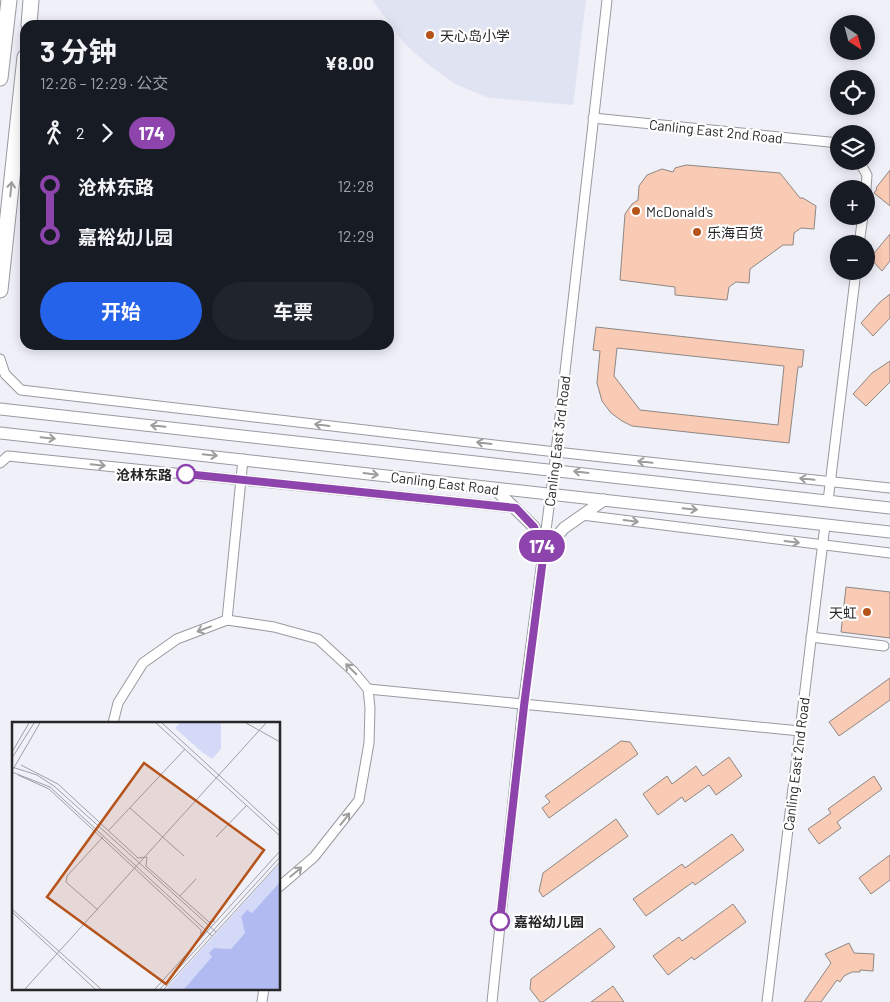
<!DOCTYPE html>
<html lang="zh">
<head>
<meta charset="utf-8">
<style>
  body { margin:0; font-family:Barlow,"Noto Sans SC",sans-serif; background:#20242c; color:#f1f3f6; height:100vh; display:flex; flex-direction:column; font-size:19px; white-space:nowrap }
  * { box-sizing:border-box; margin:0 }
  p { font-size:16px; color:#9ea1a6 }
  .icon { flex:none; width:28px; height:28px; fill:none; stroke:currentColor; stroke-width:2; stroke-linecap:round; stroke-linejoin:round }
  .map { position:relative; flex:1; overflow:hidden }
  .details { position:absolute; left:20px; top:20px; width:374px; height:330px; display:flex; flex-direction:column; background:#171b24; border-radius:15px; box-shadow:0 2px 12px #0003 }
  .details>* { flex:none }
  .badge { padding:0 10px; border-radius:16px; font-size:18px; line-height:32px }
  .needle { width:32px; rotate:144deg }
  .fabs { position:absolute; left:830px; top:15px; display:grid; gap:10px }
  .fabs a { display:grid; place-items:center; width:45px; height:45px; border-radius:50%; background:#171b24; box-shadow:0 2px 12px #0003; font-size:25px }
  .map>.badge { position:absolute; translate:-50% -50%; box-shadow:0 0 0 2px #fff }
  .legs { display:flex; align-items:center; gap:8px; height:55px; padding:0 20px; font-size:16px }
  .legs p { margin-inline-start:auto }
  .overview { display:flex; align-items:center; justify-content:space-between; height:85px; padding:0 20px }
  h1 { font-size:28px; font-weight:700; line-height:38px }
  .primary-button { display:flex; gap:10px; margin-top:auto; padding:10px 20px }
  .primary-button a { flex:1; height:58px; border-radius:30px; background:#2563eb; color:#fff; font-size:20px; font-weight:700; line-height:58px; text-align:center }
  .primary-button a+a { background:#20242c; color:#f1f3f6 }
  ul { padding:0 20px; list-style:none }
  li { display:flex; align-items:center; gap:18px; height:50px; font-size:19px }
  li i { display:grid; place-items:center; width:8px; height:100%; margin:0 6px; background:currentColor }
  li i::after { content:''; width:12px; height:12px; margin:-6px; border:4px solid; border-radius:50%; background:#171b24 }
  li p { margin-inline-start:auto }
  li:first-child i { background:linear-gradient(#0000 50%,currentColor 0) }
  li:last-child i { background:linear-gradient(currentColor 50%,#0000 0) }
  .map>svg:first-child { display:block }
  .built { fill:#e0e3f2 }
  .building { fill:#f9cab4; stroke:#8e8784; fill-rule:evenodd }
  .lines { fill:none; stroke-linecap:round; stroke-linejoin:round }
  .minor-casing { stroke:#999aa1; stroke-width:11 }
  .tertiary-casing { stroke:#999aa1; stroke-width:13 }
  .trunk-casing { stroke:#999aa1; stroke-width:17 }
  .minor { stroke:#fff; stroke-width:9 }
  .tertiary { stroke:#fff; stroke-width:11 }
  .trunk { stroke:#fff; stroke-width:15 }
  .oneway { stroke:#9e9e9f }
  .line-1-casing { stroke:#fff; stroke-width:11 }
  .line-1 { stroke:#8e44ad; stroke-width:8 }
  .poi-dot { fill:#b6531a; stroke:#fefefe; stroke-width:2 }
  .stop-1-dot { fill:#fff; stroke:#8e44ad; stroke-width:2.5 }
  .labels { text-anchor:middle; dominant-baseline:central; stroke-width:4.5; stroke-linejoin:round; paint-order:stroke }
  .poi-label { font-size:14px; fill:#27272a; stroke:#fefefe; text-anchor:start }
  .street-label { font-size:14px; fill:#27272a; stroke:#fefefe }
  .stop-label { font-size:14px; font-weight:bold; fill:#27272a; stroke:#fefefe; text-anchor:end }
  .inset-road { fill:none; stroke:#9fa0a6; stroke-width:1 }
  .view { fill:#b6531a; fill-opacity:0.15; stroke:#b6531a; stroke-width:2.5 }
  .inset-edge { fill:none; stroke:#27272a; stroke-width:2.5 }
</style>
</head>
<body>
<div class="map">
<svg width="890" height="1002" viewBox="0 0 890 1002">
  <rect width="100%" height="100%" fill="#eff0f8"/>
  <polygon class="built" points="372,0 586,0 573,105 489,98 455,84 425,62 405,44"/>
  <g class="building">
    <polygon points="686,165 780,173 800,198 803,198 816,206 814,229 801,228 794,233 793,245 783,245 750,269 749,283 736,282 729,287 727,300 675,295 675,287 620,280 625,214 632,204 638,200 639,186 647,175 662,169 673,172 675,168"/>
    <polygon points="890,170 890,206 874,193 877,189 876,188"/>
    <polygon points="890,234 890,261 882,271 870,258"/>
    <polygon points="890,294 890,318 873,336 861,323 880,302"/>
    <path d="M596,327L804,350L802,367H798L789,443L632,426L622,421L611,413L602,401L597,383L600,351L593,350ZM617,348L784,366L778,425L640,410L614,376Z"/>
    <polygon points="890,361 890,382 866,406 853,394 872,373"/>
    <polygon points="846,587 890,592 890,638 841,632"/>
    <polygon points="890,678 890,700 839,736 829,722"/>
    <polygon points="621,741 630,742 638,754 549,818 542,808 550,802 545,796"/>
    <polygon points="729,757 742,776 716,795 709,785 685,802 682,797 658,815 643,794 667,776 672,784 696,766 703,776"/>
    <polygon points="874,776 882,789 837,822 841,828 819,844 808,829 831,813 828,809"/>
    <polygon points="616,819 628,836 543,897 539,891 543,873"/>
    <polygon points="732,834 744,850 695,885 693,882 646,916 633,899 682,864 685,868"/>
    <polygon points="890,855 890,880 871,894 859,878"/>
    <polygon points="733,904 746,922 694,960 692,957 668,975 653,956 679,937 682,941"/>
    <polygon points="600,928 615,947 543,1002 540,1002 530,989 531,979"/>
    <polygon points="849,943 854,953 874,954 873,971 860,970 860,972 852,972 844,976 840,982 837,980 821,1002 804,1002 831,963 825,954"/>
    <polygon points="613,986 624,1002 591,1002"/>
  </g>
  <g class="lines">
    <g class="minor-casing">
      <g id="minor">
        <polyline points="593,118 839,143"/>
        <polyline points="859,161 867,175 866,189"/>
        <polyline points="859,244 863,216"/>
        <polyline points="0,359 5,374 21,390 556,452 890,488"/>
        <polyline points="0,463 8,456 516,508"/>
        <polyline points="828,501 856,271"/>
        <polyline points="582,515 890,553"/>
        <polyline points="227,620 243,459"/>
        <polyline points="811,637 884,646"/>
        <polyline points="368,689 800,731"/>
        <polyline points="113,723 118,703 143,663 177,639 227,620 274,627 318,639 353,671 368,689 370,708 369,743 359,800 314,857 279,887"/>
        <polyline points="262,1002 264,988"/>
        <polyline points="492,1002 523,705 554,469 607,0"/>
        <polyline points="767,1002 825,525"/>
      </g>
    </g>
    <g class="tertiary-casing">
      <g id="tertiary">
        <polyline points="0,409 890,508"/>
        <path d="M0,433C297,464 593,501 890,532"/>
        <polyline points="495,489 534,527 544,551 564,528 604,500"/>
      </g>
    </g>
    <g class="trunk-casing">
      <g id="trunk">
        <polyline points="29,25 31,0"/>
        <polyline points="0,78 9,0"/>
        <polyline points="0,290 25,57"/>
      </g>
    </g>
    <use href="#minor" class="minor"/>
    <use href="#tertiary" class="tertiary"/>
    <use href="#trunk" class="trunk"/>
  </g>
  <defs><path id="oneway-shaft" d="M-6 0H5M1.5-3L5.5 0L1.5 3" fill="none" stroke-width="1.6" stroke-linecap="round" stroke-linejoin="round" transform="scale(1.25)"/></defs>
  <g class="oneway">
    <use href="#oneway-shaft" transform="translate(11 189) rotate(-84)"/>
    <use href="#oneway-shaft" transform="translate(322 425) rotate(-173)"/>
    <use href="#oneway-shaft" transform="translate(158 426) rotate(-174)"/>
    <use href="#oneway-shaft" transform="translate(48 438) rotate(6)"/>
    <use href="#oneway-shaft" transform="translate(484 443) rotate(-173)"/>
    <use href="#oneway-shaft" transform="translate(210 455) rotate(6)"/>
    <use href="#oneway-shaft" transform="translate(645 462) rotate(-174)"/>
    <use href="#oneway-shaft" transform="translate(98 465) rotate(6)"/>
    <use href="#oneway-shaft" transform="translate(581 472) rotate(-173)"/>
    <use href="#oneway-shaft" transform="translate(371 474) rotate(7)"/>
    <use href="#oneway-shaft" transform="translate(807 479) rotate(-174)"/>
    <use href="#oneway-shaft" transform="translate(690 509) rotate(6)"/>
    <use href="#oneway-shaft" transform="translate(631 521) rotate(7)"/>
    <use href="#oneway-shaft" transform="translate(792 542) rotate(7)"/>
    <use href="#oneway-shaft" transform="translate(204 629) rotate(159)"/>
    <use href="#oneway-shaft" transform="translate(351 669) rotate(-135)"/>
    <use href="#oneway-shaft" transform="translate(345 819) rotate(-52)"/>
    <use href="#oneway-shaft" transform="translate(296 872) rotate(-40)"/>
  </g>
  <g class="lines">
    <g class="line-1-casing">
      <polyline id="line-1" points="186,474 516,508 534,527 544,551 524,706 500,921"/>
    </g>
    <use href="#line-1" class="line-1"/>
  </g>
  <g class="poi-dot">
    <circle cx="430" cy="35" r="5"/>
    <circle cx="636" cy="211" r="5"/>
    <circle cx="697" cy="232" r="5"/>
    <circle cx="867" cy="612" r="5"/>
  </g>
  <g class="stop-1-dot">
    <circle cx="186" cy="474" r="9"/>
    <circle cx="500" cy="921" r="9"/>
  </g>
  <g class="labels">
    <g class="poi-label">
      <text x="440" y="35">天心岛小学</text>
      <text x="646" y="211">McDonald's</text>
      <text x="707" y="232">乐海百货</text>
      <text x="857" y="612" text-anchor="end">天虹</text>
    </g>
    <g class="street-label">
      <text transform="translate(716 131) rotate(6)">Canling East 2nd Road</text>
      <text transform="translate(557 441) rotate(-83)">Canling East 3rd Road</text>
      <text transform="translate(445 483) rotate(7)">Canling East Road</text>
      <text transform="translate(796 764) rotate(-83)">Canling East 2nd Road</text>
    </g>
    <g class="stop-label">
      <text x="172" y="474">沧林东路</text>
      <text x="514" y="921" text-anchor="start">嘉裕幼儿园</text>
    </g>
  </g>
  <g transform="translate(12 722)">
    <rect width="268" height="268" fill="#eff0f8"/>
    <path d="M168,1H209V27L200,37L190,30L163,6ZM267,142V161L239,192L229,195L233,211L219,227L202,226L201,235L172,267H154Z" fill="#d3d9f6"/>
    <path d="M267,161V267H172L200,235L197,231L202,226L219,227L233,211L229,195L235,188L240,191Z" fill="#b2bbf1"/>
    <path class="inset-road" d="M144,1L268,114M150,1L268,109M234,1L268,20M0,30L17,1M0,36L22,1M9,43L46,62L126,136M0,45L25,53L42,64L204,210M0,49L28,1M0,50L38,65L200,214M6,53L37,67L189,208V215M118,86L172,134M97,108L173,27M204,115L234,84M125,136L135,135L134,144M134,144L197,200L203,199M168,174L184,157M0,187L89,267M86,188L54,160L55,154L91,115M0,190L83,267M13,267L254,1M143,267L268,129M148,267L268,135M152,267L268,140"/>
    <path class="view" d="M132,41L252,128L154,262L35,175Z"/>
    <rect width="268" height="268" class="inset-edge"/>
  </g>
</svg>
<div class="fabs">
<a><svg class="needle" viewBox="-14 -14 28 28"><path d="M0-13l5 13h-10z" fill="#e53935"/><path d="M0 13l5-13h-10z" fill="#9ea1a6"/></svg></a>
<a><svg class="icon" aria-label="locate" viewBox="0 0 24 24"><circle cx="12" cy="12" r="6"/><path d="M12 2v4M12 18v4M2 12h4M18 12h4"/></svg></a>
<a><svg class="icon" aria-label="layers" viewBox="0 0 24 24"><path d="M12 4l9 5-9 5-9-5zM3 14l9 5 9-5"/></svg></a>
<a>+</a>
<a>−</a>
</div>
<b class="badge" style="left:542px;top:546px;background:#8e44ad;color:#fff">174</b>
<section class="details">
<div class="overview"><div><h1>3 分钟</h1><p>12:26 – 12:29 · 公交</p></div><b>¥8.00</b></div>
<div class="legs"><svg class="icon" aria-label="walk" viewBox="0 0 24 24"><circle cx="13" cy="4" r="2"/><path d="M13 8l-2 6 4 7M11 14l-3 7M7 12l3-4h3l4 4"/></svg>2<svg class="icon" aria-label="forward" viewBox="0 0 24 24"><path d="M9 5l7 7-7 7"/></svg><b class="badge" style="background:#8e44ad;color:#fff">174</b></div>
<ul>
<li><i style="color:#8e44ad"></i><b>沧林东路</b><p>12:28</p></li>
<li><i style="color:#8e44ad"></i><b>嘉裕幼儿园</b><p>12:29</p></li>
</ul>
<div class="primary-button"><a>开始</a><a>车票</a></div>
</section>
</div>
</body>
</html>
